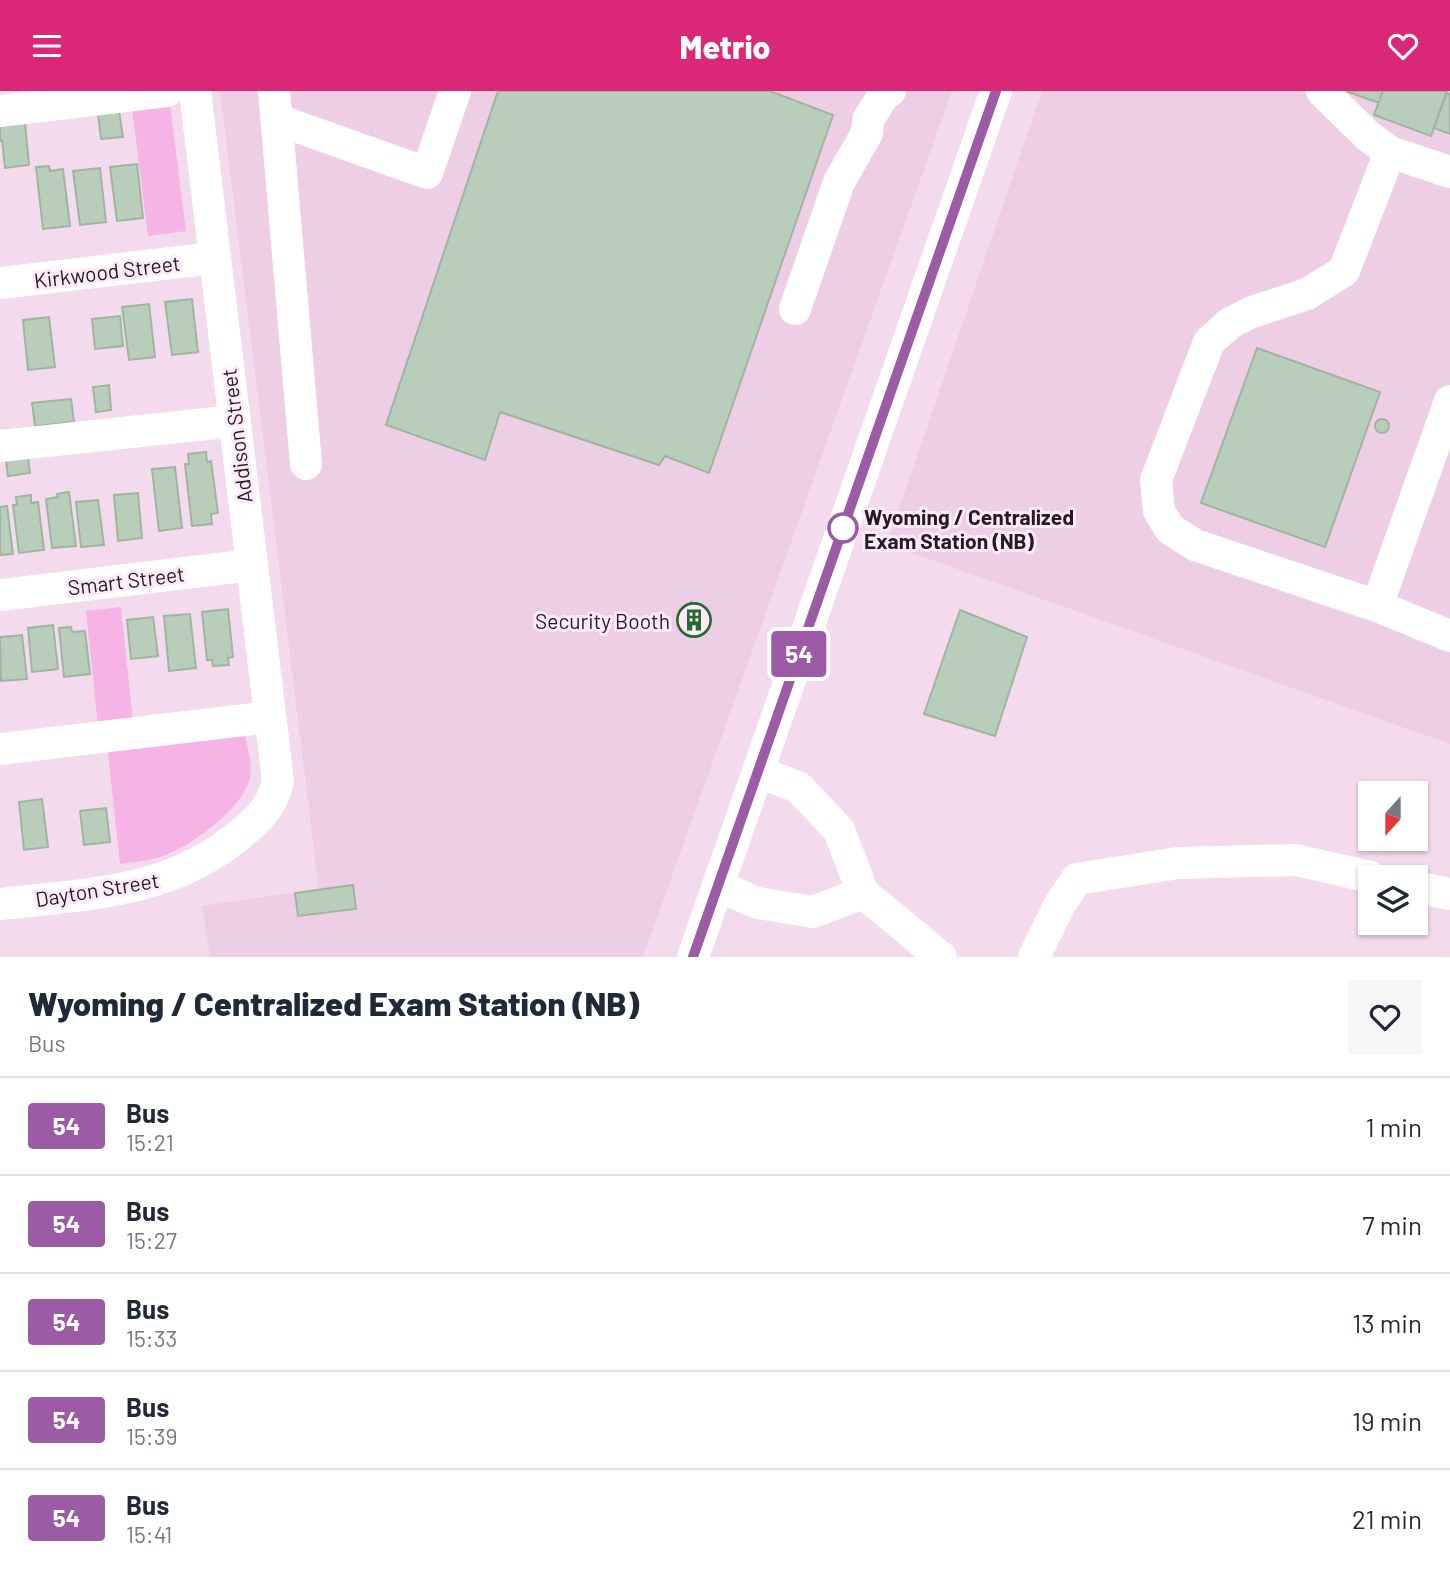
<!DOCTYPE html>
<html lang="en">
<head>
<meta charset="utf-8">
<style>
  body { margin:0; font-family:Barlow,sans-serif; background:#f6f6f7; color:#1f2937; height:100vh; display:flex; flex-direction:column; font-size:26px; white-space:nowrap }
  * { box-sizing:border-box; margin:0 }
  p { font-size:23px; color:#747a83 }
  .icon { flex:none; width:38px; height:38px; fill:none; stroke:currentColor; stroke-width:2; stroke-linecap:round; stroke-linejoin:round }
  .map { position:relative; height:866px; overflow:hidden }
  .drawer { display:flex; flex-direction:column; background:#fff; flex:1 }
  .drawer>* { flex:none }
  .badge { padding:0 14px; border-radius:5px; font-size:24px; line-height:46px }
  .needle { width:46px; rotate:201deg }
  .buttons { position:absolute; left:1358px; top:690px; display:grid; gap:14px }
  .buttons a { display:grid; place-items:center; width:70px; height:70px; border-radius:0px; background:#fff; box-shadow:0 2px 5px #0004; font-size:35px }
  .map>.badge { position:absolute; translate:-50% -50%; box-shadow:0 0 0 4px #fff }
  .round { display:grid; place-items:center; flex:none; width:74px; height:74px; border-radius:0px; background:#f6f6f7 }
  .summary { display:flex; align-items:center; justify-content:space-between; height:119px; padding:0 28px }
  h1 { font-size:33px; font-weight:800; line-height:52px }
  ul { padding:0; list-style:none }
  li { display:flex; align-items:center; gap:21px; height:98px; padding:0 28px; border-top:2px solid #e0e1e3 }
  li div { flex:1 }
  li b { display:block; font-size:26px }
  li em { font-style:normal }
  li .badge { min-width:77px; font-weight:700; text-align:center }
  header { display:flex; justify-content:space-between; align-items:center; height:91px; padding:0 28px; background:#db2777; color:#fff; font-size:32px; font-weight:800 }
  .map>svg:first-child { display:block }
  .built { fill:#edcee4 }
  .green { fill:#f6b3e6 }
  .building { fill:#b9ceba; stroke:#a0b5a1; stroke-width:2 }
  .lines { fill:none; stroke-linecap:round; stroke-linejoin:round }
  .minor { stroke:#fff; stroke-width:32 }
  .line-casing { stroke:#fff; stroke-width:16 }
  .line { stroke:#9b5ba5; stroke-width:10 }
  .stop-dot { fill:#fff; stroke:#9b5ba5; stroke-width:3.5 }
  .labels { text-anchor:middle; dominant-baseline:central; stroke-width:6; stroke-linejoin:round; paint-order:stroke }
  .street-label { font-size:21px; fill:#241c22; stroke:#feeaf8 }
  .stop-label { font-size:21px; font-weight:bold; fill:#241c22; stroke:#feeaf8; text-anchor:start }
  .poi-label { font-size:21px; fill:#241c22; stroke:#feeaf8; text-anchor:end }
</style>
</head>
<body>
<header><svg class="icon" aria-label="menu" viewBox="0 0 24 24"><path d="M4 6h16M4 12h16M4 18h16"/></svg>Metrio<svg class="icon" aria-label="heart" viewBox="0 0 24 24"><path d="M12 20l-8-8c-3-5 5-10 8-4 3-6 11-1 8 4z"/></svg></header>
<div class="map">
<svg width="1450" height="866" viewBox="0 0 1450 866">
  <rect width="100%" height="100%" fill="#f3dbed"/>
  <g class="built">
    <polygon points="220,0 952,0 643,866 210,866 202,815 319,798"/>
    <polygon points="1042,0 1450,0 1450,653 887,453"/>
  </g>
  <g class="green">
    <polygon points="170,13 186,140 148,145 132,18"/>
    <polygon points="121,516 133,631 98,634 86,520"/>
    <path d="M244,638C246,653 253,671 250,687C243,718 191,755 163,765C149,770 134,771 120,773L107,653Z"/>
  </g>
  <g class="building">
    <polygon points="498,0 770,0 833,24 709,382 665,365 659,374 500,321 485,369 386,334"/>
    <polygon points="1345,0 1383,0 1379,12"/>
    <polygon points="1383,0 1447,0 1431,45 1374,24"/>
    <polygon points="1447,2 1450,3 1450,43 1434,37"/>
    <polygon points="119,20 123,46 101,48 98,22"/>
    <polygon points="25,32 29,74 5,77 2,49 0,50 0,34"/>
    <polygon points="137,73 143,127 117,130 110,76"/>
    <polygon points="49,75 50,80 63,78 70,135 43,138 36,76"/>
    <polygon points="100,77 106,131 80,134 73,80"/>
    <polygon points="192,208 198,261 172,264 165,211"/>
    <polygon points="149,213 155,266 129,269 122,216"/>
    <polygon points="120,225 123,255 95,258 92,228"/>
    <polygon points="49,226 55,276 28,279 23,229"/>
    <polygon points="1257,257 1380,301 1325,456 1201,412"/>
    <polygon points="109,294 111,319 96,321 93,296"/>
    <polygon points="71,308 74,331 35,335 32,312"/>
    <circle cx="1382" cy="335" r="7"/>
    <polygon points="27,359 30,382 8,385 5,362"/>
    <polygon points="206,361 207,371 211,370 218,422 211,423 212,433 192,435 185,373 189,373 188,363"/>
    <polygon points="175,376 182,437 159,440 152,378"/>
    <polygon points="69,401 76,455 52,457 46,408 58,406 57,403"/>
    <polygon points="138,402 142,447 118,450 114,404"/>
    <polygon points="31,404 31,412 38,411 44,459 19,462 13,414 17,414 16,406"/>
    <polygon points="98,409 104,454 81,456 76,411"/>
    <polygon points="7,415 13,463 0,464 0,416"/>
    <polygon points="691,511 708,520 697,543 681,539"/>
    <polygon points="228,518 233,566 228,567 229,574 213,575 212,569 207,569 202,521"/>
    <polygon points="960,519 1027,546 995,645 924,623"/>
    <polygon points="190,523 196,577 169,580 164,525"/>
    <polygon points="153,526 158,565 131,568 127,529"/>
    <polygon points="53,534 58,578 32,581 28,537"/>
    <polygon points="71,536 72,541 85,540 90,583 64,586 59,537"/>
    <polygon points="22,544 27,588 1,590 0,546"/>
    <polygon points="42,708 48,756 24,759 19,711"/>
    <polygon points="106,717 110,751 84,754 80,720"/>
    <polygon points="353,794 356,818 298,825 295,802"/>
  </g>
  <g class="lines">
    <g class="minor">
      <polyline points="274,0 306,373"/>
      <polyline points="1322,0 1368,45 1390,61 1344,180 1307,203 1252,221 1230,232 1209,251 1156,389 1159,420 1170,438 1195,454 1377,515 1450,545"/>
      <polyline points="0,20 167,0"/>
      <polyline points="278,29 427,82 455,0"/>
      <polyline points="1390,61 1450,81"/>
      <polyline points="0,192 214,167"/>
      <polyline points="795,218 839,91 867,42 868,29 885,2 890,0"/>
      <polyline points="0,355 234,330"/>
      <polyline points="0,504 252,474"/>
      <polyline points="1377,515 1450,310"/>
      <polyline points="0,658 270,626"/>
      <polyline points="718,795 758,812 813,821 863,802 839,739 798,696 758,681"/>
      <polyline points="1416,796 1450,803"/>
      <polyline points="863,802 941,866"/>
      <path d="M0,813C86,803 168,803 238,745C257,730 273,715 278,690L195,0"/>
      <polyline points="693,866 996,0"/>
      <polyline points="1034,866 1060,813 1077,788 1178,772 1296,769 1371,786"/>
    </g>
  </g>
  <g class="lines">
    <g class="line-casing">
      <polyline id="line" points="693,866 996,0"/>
    </g>
    <use href="#line" class="line"/>
  </g>
  <defs>
    <g id="building-ring" transform="scale(1.75)"><circle r="9.5" fill="#feeaf8" stroke="#266832" stroke-width="1.5"/><path d="M-4-6H4V6H1V3H-1V6H-4ZM-2.5-4.3h1.7v1.8h-1.7ZM.8-4.3h1.7v1.8H.8ZM-2.5-1h1.7V.8h-1.7ZM.8-1h1.7V.8H.8Z" fill="#266832"/></g>
  </defs>
  <g fill-rule="evenodd">
    <use href="#building-ring" x="694" y="529"/>
  </g>
  <circle class="stop-dot" cx="843" cy="437" r="14"/>
  <g class="labels">
    <g class="street-label">
      <text transform="translate(107 180) rotate(-7)">Kirkwood Street</text>
      <text transform="translate(236 345) rotate(-97)">Addison Street</text>
      <text transform="translate(126 489) rotate(-7)">Smart Street</text>
      <text transform="translate(97 798) rotate(-9)">Dayton Street</text>
    </g>
    <g class="stop-label">
      <text x="864" y="425">Wyoming / Centralized<tspan x="864" dy="24">Exam Station (NB)</tspan></text>
    </g>
    <g class="poi-label">
      <text x="670" y="529">Security Booth</text>
    </g>
  </g>
</svg>
<div class="buttons">
<a><svg class="needle" viewBox="-14 -14 28 28"><path d="M0-13l5 13h-10z" fill="#e53935"/><path d="M0 13l5-13h-10z" fill="#747a83"/></svg></a>
<a><svg class="icon" aria-label="layers" viewBox="0 0 24 24"><path d="M12 4l9 5-9 5-9-5zM3 14l9 5 9-5"/></svg></a>
</div>
<b class="badge" style="left:799px;top:563px;background:#9b5ba5;color:#fff">54</b>
</div>
<section class="drawer">
<div class="summary"><div><h1>Wyoming / Centralized Exam Station (NB)</h1><p>Bus</p></div><a class="round"><svg class="icon" aria-label="heart" viewBox="0 0 24 24"><path d="M12 20l-8-8c-3-5 5-10 8-4 3-6 11-1 8 4z"/></svg></a></div>
<ul>
<li><span class="badge" style="background:#9b5ba5;color:#fff">54</span><div><b>Bus</b><p>15:21</p></div><em>1 min</em></li>
<li><span class="badge" style="background:#9b5ba5;color:#fff">54</span><div><b>Bus</b><p>15:27</p></div><em>7 min</em></li>
<li><span class="badge" style="background:#9b5ba5;color:#fff">54</span><div><b>Bus</b><p>15:33</p></div><em>13 min</em></li>
<li><span class="badge" style="background:#9b5ba5;color:#fff">54</span><div><b>Bus</b><p>15:39</p></div><em>19 min</em></li>
<li><span class="badge" style="background:#9b5ba5;color:#fff">54</span><div><b>Bus</b><p>15:41</p></div><em>21 min</em></li>
</ul>
</section>
</body>
</html>
